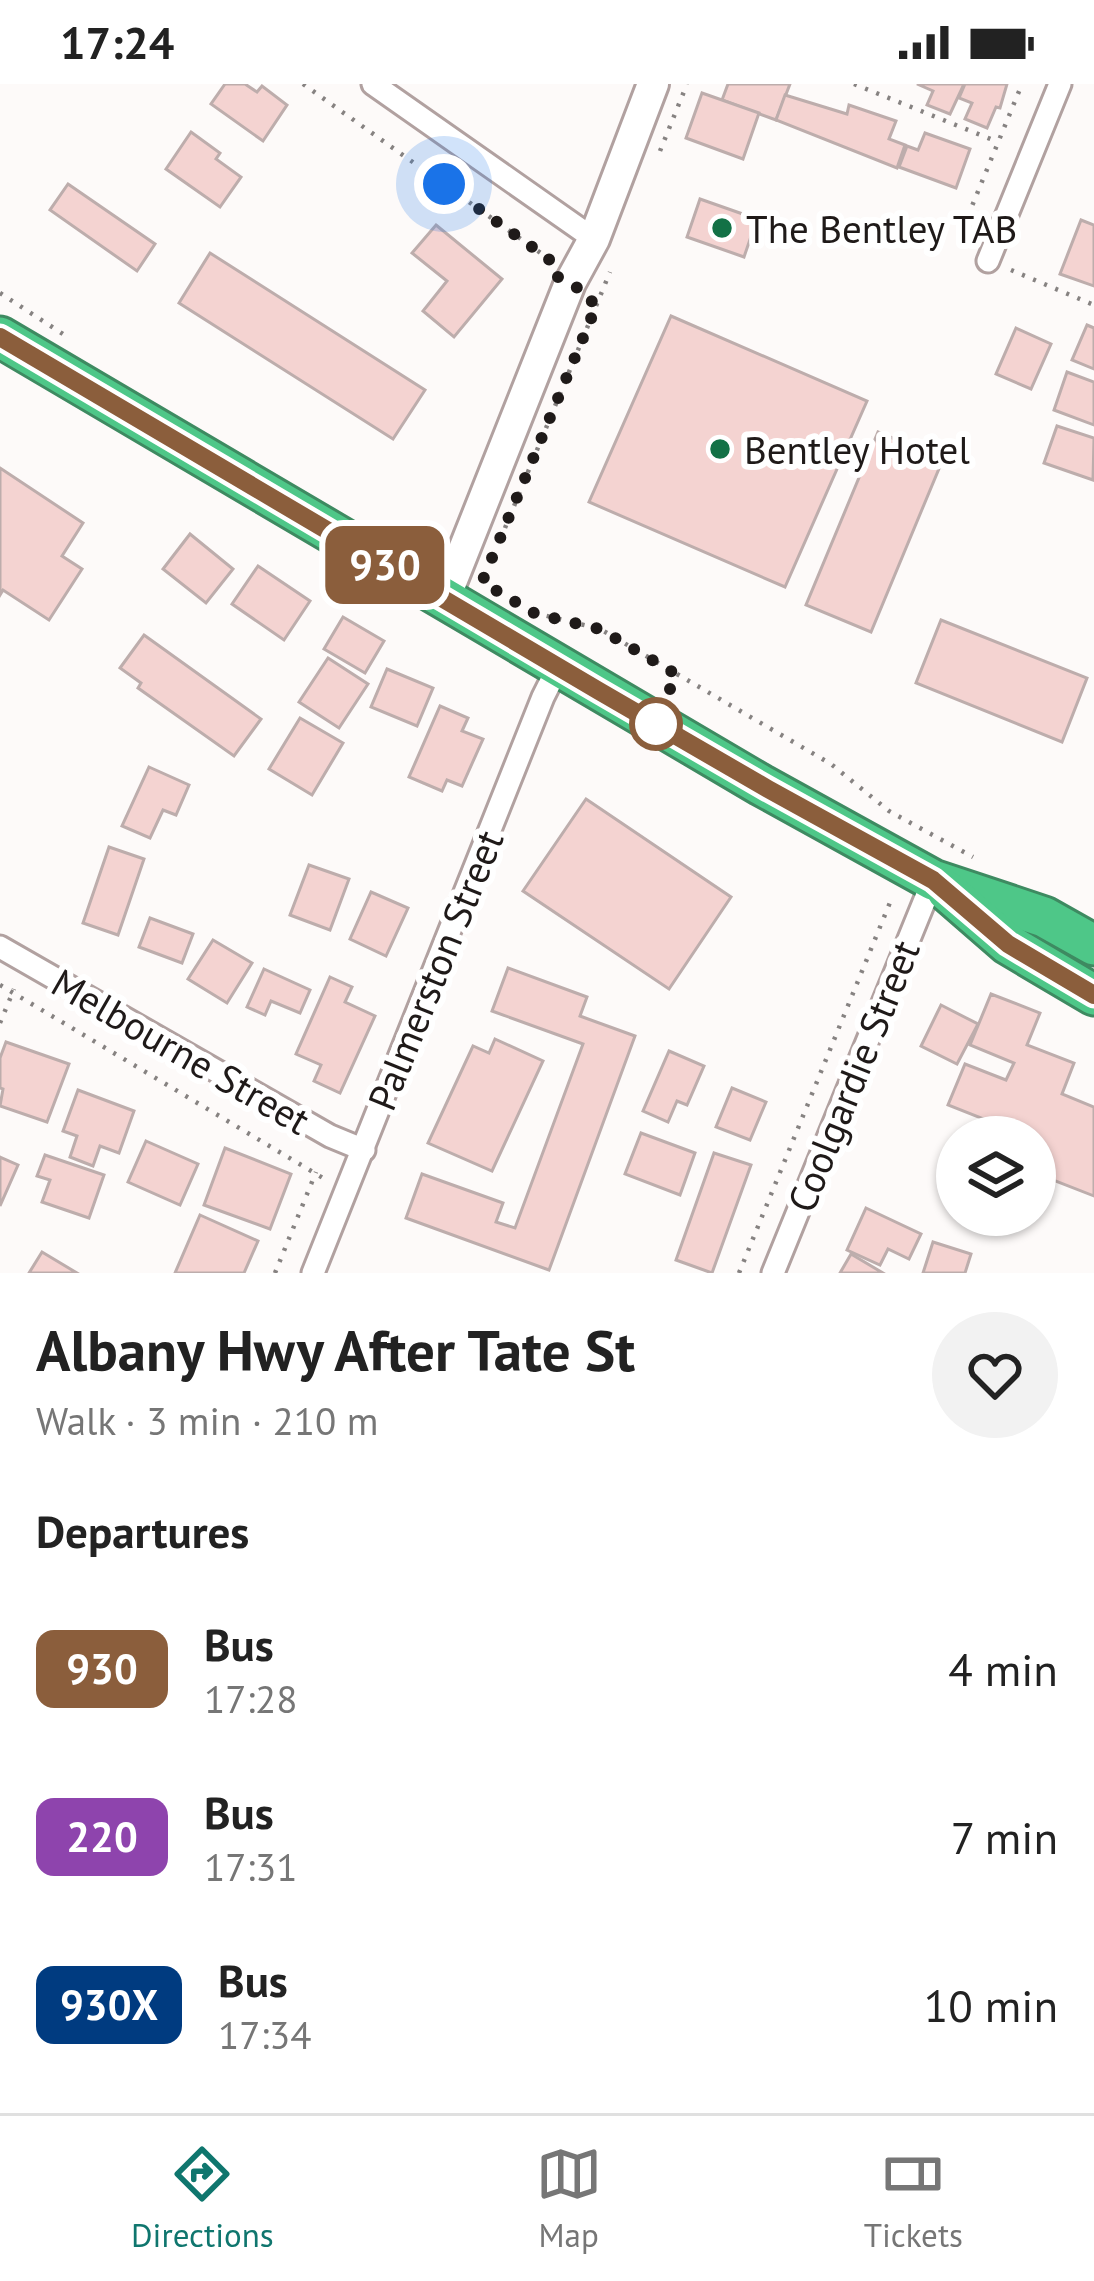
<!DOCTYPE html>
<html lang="en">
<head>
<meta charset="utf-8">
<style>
  body { margin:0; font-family:"PT Sans",sans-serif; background:#f2f2f2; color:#222; height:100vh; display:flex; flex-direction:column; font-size:45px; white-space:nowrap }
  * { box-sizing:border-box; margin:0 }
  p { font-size:39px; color:#767676 }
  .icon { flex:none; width:66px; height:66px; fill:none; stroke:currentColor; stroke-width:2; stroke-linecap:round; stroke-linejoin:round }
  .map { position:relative; height:1189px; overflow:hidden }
  .side { display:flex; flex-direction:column; background:#fff; flex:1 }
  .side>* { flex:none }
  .badge { padding:0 24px; border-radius:18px; font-size:42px; line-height:78px }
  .controls { position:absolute; left:936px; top:1032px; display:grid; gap:24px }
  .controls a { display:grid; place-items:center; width:120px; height:120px; border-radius:50%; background:#fff; box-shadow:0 3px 9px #0004; font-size:60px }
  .you { position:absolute; width:60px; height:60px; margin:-30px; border:9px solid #fff; border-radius:50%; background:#1a73e8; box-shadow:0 0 0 18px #1a73e833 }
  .map>.badge { position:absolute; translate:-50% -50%; box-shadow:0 0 0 6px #fff }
  h2 { padding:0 36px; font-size:45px; line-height:108px }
  .round { display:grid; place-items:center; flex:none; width:126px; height:126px; border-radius:63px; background:#f2f2f2 }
  .overview { display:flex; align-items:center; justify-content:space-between; height:204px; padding:0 36px }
  h1 { font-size:57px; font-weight:700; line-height:90px }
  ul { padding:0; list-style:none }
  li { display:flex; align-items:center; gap:36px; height:168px; padding:0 36px }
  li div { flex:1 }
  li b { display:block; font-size:45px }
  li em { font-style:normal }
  li .badge { min-width:132px; font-weight:700; text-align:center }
  .status { display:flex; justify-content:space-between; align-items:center; height:84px; padding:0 60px; background:#fff; direction:ltr }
  .status svg { height:33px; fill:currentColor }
  .dock { display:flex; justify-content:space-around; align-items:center; height:168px; border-top:3px solid #e0e0e0; background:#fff; font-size:33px; color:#767676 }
  .dock a { display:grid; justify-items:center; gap:6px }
  .dock .active { color:#0f766e }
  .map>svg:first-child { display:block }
  .building { fill:#f4d3d1; stroke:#bdadac; stroke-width:3 }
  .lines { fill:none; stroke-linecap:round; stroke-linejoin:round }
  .street-casing { stroke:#b1a1a0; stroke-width:27 }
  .secondary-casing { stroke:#b1a1a0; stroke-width:36 }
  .highway-casing { stroke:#3e8a61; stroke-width:45 }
  .path { stroke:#868281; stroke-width:4.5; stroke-dasharray:3 9; stroke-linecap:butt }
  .street { stroke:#fff; stroke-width:21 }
  .secondary { stroke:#fff; stroke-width:30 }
  .highway { stroke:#4ec788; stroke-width:39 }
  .line-casing { stroke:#fff; stroke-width:27 }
  .line { stroke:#8b5e3c; stroke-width:18 }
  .walk { stroke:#1f1a19; stroke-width:12; stroke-dasharray:0 21.6 }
  .poi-dot { fill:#137146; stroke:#fff; stroke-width:4.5 }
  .stop-dot { fill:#fff; stroke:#8b5e3c; stroke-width:6 }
  .labels { text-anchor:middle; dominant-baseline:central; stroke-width:12; stroke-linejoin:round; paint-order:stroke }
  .poi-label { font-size:39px; fill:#1f1a19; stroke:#fff; text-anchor:start }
  .street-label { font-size:39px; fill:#1f1a19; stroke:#fff }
</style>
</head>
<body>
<div class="status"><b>17:24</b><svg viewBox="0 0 49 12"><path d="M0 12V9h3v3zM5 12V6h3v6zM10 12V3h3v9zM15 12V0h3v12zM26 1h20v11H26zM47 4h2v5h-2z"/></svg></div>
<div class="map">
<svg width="1094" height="1189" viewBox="0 0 1094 1189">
  <rect width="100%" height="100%" fill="#fdfaf9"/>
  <g class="building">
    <polygon points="225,0 245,0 257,8 262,2 287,21 263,57 211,20"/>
    <polygon points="728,0 790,0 776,36 722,16"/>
    <polygon points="917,0 964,0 950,30 927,21 933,7"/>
    <polygon points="965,0 1007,0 1000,24 996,23 987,44 965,35 972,19 959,14"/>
    <polygon points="702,9 759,29 743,75 686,54"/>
    <polygon points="785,11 847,30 849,21 896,37 889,55 905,61 897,84 776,36"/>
    <polygon points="191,48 220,69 216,75 241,93 220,123 166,85"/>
    <polygon points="925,49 970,65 956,104 899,83 907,62 918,66"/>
    <polygon points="68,100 155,160 137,187 50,126"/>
    <polygon points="700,115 757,135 744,173 687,153"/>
    <polygon points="1081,136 1094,141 1094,202 1060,190"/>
    <polygon points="436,141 502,195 454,253 423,227 447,197 412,169"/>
    <polygon points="210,169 425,306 393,355 179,219"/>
    <polygon points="671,232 867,317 785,503 589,418"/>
    <polygon points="1087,241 1094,244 1094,285 1072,276"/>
    <polygon points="1016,244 1051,260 1031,305 996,290"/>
    <polygon points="1067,288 1094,298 1094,341 1054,326"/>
    <polygon points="1057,342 1094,354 1093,396 1044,379"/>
    <polygon points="878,348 943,375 871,548 806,521"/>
    <polygon points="0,384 83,439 62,472 82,485 49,536 3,506 0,511"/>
    <polygon points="190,450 233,485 206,519 163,485"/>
    <polygon points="258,482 310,517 284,556 232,520"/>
    <polygon points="343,533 384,557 365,589 324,565"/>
    <polygon points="941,536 1087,594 1062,658 916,599"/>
    <polygon points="144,551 261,635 234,672 138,604 141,599 120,584"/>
    <polygon points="328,574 368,600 339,644 299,618"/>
    <polygon points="387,585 433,604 417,642 371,623"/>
    <polygon points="440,622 468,634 462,647 483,655 462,702 447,696 442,707 409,693"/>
    <polygon points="300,634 343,659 312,711 269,685"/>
    <polygon points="149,683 189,701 176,731 163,726 150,754 122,742"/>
    <polygon points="586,715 731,813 669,905 523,807"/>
    <polygon points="109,763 144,775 118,851 83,839"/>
    <polygon points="309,781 349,795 330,846 290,831"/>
    <polygon points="371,808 408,824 386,872 350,855"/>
    <polygon points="150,834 193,850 182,879 139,863"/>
    <polygon points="213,856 252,879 227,919 188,895"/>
    <polygon points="508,884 587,913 580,932 635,952 549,1186 406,1134 422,1090 503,1119 496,1138 515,1144 583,960 492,927"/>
    <polygon points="264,885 310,906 300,929 271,917 265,931 247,923"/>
    <polygon points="330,893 352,903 345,918 375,932 340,1009 314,997 321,981 296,970"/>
    <polygon points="991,910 1040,929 1027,961 1074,979 1062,1010 1094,1023 1094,1112 1035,1089 1035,1078 1043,1058 1035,1053 1029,1053 948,1021 965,980 1006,996 1014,979 970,961"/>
    <polygon points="941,921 978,940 957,980 921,962"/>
    <polygon points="495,955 543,977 492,1087 428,1059 473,962 489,969"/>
    <polygon points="6,958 69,980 47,1038 0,1022 3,1005 0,1004 0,974"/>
    <polygon points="669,967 704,982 687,1021 677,1017 668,1038 643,1027"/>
    <polygon points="732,1004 766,1018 750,1056 716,1043"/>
    <polygon points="78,1006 134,1027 119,1069 100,1062 93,1082 70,1073 77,1052 63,1047"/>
    <polygon points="641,1049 695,1069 680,1111 625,1090"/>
    <polygon points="146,1057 198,1080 180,1121 128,1098"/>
    <polygon points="225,1064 291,1090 270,1145 204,1121"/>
    <polygon points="714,1069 751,1081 712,1189 676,1176"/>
    <polygon points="45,1071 104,1091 89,1134 42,1118 50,1096 37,1092"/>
    <polygon points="0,1073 18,1081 0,1122"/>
    <polygon points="866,1124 921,1150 909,1175 888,1165 880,1181 847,1166"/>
    <polygon points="200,1131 258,1157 244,1189 175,1189"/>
    <polygon points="933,1158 971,1170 965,1189 923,1189"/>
    <polygon points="42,1168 77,1189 29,1189"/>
    <polygon points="851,1170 883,1189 840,1189"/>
  </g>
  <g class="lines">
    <g class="street-casing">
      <g id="street">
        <polyline points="373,0 594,155"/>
        <polyline points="988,177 1060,0"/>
        <polyline points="0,863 330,1052 364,1066"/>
        <polyline points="313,1189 543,613 558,583"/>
        <polyline points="773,1189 933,796"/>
      </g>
    </g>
    <g class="secondary-casing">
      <polyline id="secondary" points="444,516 570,199 594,155 653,0"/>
    </g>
    <g class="highway-casing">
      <g id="highway">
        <polyline points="0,253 761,701 933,796 1044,833 1094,861"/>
        <polyline points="947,807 1008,860 1094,911"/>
      </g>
    </g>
    <g class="path">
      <polyline points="303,0 549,175 550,179"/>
      <polyline points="854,0 998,58"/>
      <polyline points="660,67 687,0"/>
      <polyline points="978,144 972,122 1022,0"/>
      <polyline points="1011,186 1094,221"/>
      <polyline points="0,209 66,252"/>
      <polyline points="505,444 610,188"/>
      <polyline points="535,529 600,545 831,680 889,727 973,773"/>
      <polyline points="0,901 328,1097"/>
      <polyline points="0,939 14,905"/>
      <polyline points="275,1189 316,1088"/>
      <polyline points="739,1189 891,816"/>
    </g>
    <use href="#street" class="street"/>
    <use href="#secondary" class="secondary"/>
    <use href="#highway" class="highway"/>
  </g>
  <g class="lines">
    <g class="line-casing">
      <polyline id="line" points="0,253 599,607 768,705 933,796 1008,860 1094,911"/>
    </g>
    <use href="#line" class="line"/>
    <polyline class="walk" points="444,100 549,175 551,189 590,211 592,218 597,220 482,498 536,530 600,545 676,590 656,640"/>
  </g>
  <g class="poi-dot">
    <circle cx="722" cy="144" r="12"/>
    <circle cx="720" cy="365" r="12"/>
  </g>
  <circle class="stop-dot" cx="656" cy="640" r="24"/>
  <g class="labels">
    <g class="poi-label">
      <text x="746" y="144">The Bentley TAB</text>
      <text x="744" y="365">Bentley Hotel</text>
    </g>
    <g class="street-label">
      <text transform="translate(435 886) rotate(-68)">Palmerston Street</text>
      <text transform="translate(181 967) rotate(30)">Melbourne Street</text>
      <text transform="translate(853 992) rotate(-68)">Coolgardie Street</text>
    </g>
  </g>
</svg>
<div class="controls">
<a><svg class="icon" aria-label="layers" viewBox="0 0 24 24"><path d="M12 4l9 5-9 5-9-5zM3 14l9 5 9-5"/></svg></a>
</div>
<div class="you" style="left:444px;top:100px"></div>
<b class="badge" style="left:385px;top:481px;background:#8b5e3c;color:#fff">930</b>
</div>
<section class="side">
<div class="overview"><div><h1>Albany Hwy After Tate St</h1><p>Walk · 3 min · 210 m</p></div><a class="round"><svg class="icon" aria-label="heart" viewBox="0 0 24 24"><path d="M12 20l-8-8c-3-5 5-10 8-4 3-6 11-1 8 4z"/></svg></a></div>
<h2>Departures</h2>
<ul>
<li><span class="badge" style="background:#8b5e3c;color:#fff">930</span><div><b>Bus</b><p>17:28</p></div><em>4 min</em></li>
<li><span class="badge" style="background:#8e44ad;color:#fff">220</span><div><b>Bus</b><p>17:31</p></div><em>7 min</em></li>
<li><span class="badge" style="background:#003b80;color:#fff">930X</span><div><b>Bus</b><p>17:34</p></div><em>10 min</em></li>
</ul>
</section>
<nav class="dock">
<a class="active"><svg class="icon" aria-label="directions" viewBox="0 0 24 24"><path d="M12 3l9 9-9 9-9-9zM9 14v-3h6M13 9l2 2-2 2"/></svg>Directions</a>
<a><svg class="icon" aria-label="map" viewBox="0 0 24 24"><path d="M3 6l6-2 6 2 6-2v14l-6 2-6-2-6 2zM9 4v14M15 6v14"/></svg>Map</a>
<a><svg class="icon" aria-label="tickets" viewBox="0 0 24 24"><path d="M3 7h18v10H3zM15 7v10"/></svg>Tickets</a>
</nav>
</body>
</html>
